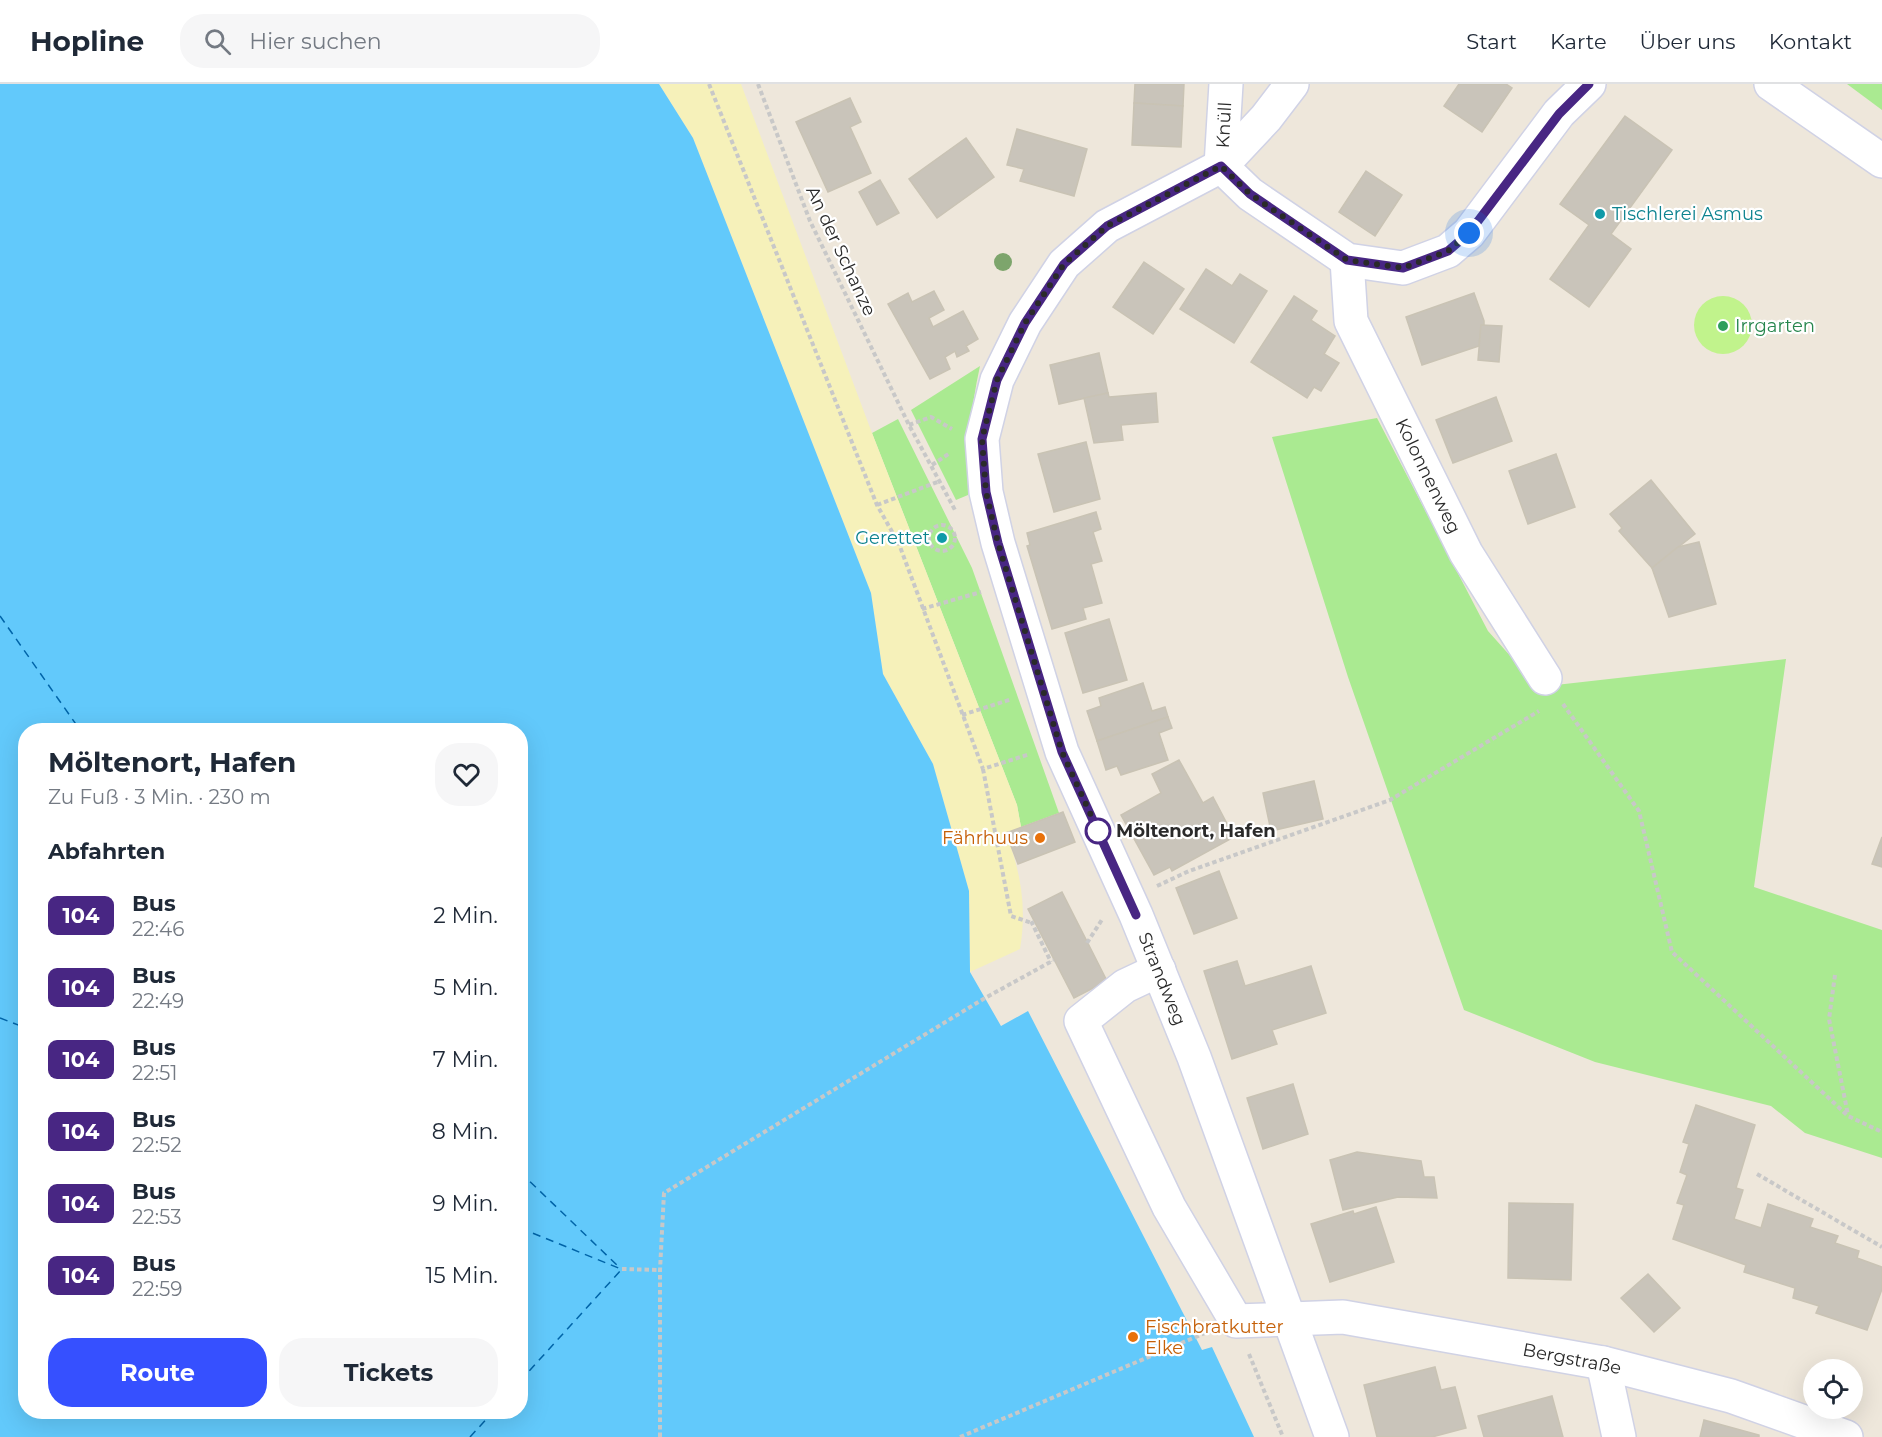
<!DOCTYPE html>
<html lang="de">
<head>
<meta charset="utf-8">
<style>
  body { margin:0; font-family:Montserrat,sans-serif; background:#f6f6f7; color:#1f2937; height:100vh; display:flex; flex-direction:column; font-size:22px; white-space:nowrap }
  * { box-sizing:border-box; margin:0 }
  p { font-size:20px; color:#747a83 }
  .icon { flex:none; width:33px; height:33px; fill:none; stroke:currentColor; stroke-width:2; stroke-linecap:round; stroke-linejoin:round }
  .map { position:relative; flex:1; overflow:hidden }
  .details { position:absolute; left:18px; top:639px; width:510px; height:696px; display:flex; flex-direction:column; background:#fff; border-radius:24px; box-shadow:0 6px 24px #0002 }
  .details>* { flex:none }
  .badge { padding:0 12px; border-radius:9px; font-size:21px; line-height:39px }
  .tools { position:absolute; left:1803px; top:1275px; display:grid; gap:12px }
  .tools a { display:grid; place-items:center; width:60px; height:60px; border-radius:50%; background:#fff; box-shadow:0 6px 24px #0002; font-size:30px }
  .you { position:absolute; width:30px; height:30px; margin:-15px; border:4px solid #fff; border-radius:50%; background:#1a73e8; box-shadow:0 0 0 9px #1a73e833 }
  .map>.badge { position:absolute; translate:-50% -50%; box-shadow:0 0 0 3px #fff }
  h2 { padding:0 30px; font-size:22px; line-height:54px }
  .round { display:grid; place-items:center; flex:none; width:63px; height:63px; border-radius:24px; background:#f6f6f7 }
  .summary { display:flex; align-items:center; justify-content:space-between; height:102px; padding:0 30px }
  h1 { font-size:28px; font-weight:700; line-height:45px }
  .action { display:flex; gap:12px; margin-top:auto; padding:12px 30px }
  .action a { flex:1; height:69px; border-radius:24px; background:#3650ff; color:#fff; font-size:24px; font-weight:700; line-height:69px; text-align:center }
  .action a+a { background:#f6f6f7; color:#1f2937 }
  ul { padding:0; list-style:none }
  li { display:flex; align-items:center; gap:18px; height:72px; padding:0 30px }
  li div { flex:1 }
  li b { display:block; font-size:22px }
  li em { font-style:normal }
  li .badge { min-width:66px; font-weight:700; text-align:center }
  header { display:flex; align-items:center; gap:36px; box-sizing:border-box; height:84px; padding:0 30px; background:#fff; border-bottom:2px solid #e0e1e3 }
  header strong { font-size:28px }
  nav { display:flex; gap:33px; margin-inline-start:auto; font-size:21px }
  .search { width:420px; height:54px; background:#f6f6f7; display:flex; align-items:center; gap:15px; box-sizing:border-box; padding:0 21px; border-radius:24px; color:#747a83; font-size:22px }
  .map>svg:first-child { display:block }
  .green { fill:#aaea91 }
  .sand { fill:#f6f1ba }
  .pitch { fill:#c1f38c }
  .water { fill:#62c9fb; fill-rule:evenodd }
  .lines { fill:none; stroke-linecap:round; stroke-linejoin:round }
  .ferry { stroke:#0064a8; stroke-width:1.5; stroke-dasharray:8 6; stroke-linecap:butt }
  .building { fill:#c9c4ba; stroke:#c9c3b4; stroke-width:1.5 }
  .minor-casing { stroke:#d0d2e5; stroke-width:36 }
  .path { stroke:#c8c8c8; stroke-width:4; stroke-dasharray:4.5 3; stroke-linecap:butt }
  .minor { stroke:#fff; stroke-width:33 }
  .tree { fill:#7da56c }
  .line-casing { stroke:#fff; stroke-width:14 }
  .line { stroke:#482683; stroke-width:9 }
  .walk { stroke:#2a2a2a; stroke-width:6; stroke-dasharray:0 10.8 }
  .culture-dot { fill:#0f9aa8; stroke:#fff; stroke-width:2 }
  .leisure-dot { fill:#2e9e5b; stroke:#fff; stroke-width:2 }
  .stop-dot { fill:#fff; stroke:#482683; stroke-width:3 }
  .food-dot { fill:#e8710a; stroke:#fff; stroke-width:2 }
  .labels { text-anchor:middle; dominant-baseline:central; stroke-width:4.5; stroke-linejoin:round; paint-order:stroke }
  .street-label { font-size:18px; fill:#2a2a2a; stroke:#fff }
  .culture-label { font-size:18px; fill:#0d838f; stroke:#fff; text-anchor:start }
  .leisure-label { font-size:18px; fill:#27864d; stroke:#fff; text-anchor:start }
  .stop-label { font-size:18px; font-weight:bold; fill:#2a2a2a; stroke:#fff; text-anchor:start }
  .food-label { font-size:18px; fill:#c56008; stroke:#fff; text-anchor:end }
</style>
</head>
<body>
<header>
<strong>Hopline</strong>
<div class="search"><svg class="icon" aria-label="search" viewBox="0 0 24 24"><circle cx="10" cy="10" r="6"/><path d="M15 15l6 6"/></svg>Hier suchen</div>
<nav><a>Start</a><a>Karte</a><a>Über uns</a><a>Kontakt</a></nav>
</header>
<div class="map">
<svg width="1882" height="1353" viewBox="0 0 1882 1353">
  <rect width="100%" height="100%" fill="#eee7db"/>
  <g class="green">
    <polygon points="1848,0 1882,0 1882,26 1847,0"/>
    <path d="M980,282C970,328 967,365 968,411L956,416L911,326Z"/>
    <polygon points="1377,334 1488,547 1538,603 1786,575 1754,803 1882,846 1882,1074 1805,1049 1771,1022 1595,978 1464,926 1348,593 1272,353"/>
    <polygon points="898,335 972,484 1059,729 1021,743 1017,721 872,349"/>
  </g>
  <path class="sand" d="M659,0H741L872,349L1017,721L1021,743L1006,750C1021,788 1027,824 1020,865L970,888L969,807L933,680L883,590L871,509L693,54Z"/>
  <circle class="pitch" cx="1723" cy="241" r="29"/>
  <path class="water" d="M0,0H659L693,54L871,509L883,590L933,680L969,807L970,888L1001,942L1028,927L1202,1266L1212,1263L1254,1353H0ZM26,646H520V1328H26Z"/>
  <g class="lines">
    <g class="ferry">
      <polyline points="0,532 80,646"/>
      <polyline points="0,934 26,944"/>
      <polyline points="520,1088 621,1185"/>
      <polyline points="520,1144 621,1185"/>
      <polyline points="520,1297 622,1185"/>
      <polyline points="470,1353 493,1328"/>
    </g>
  </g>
  <g class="building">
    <polygon points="1135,0 1184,0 1183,22 1134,19"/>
    <polygon points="1459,0 1506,0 1512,4 1482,48 1444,22"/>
    <polygon points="850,14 861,38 850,43 871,89 828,108 796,38"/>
    <polygon points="1134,19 1183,22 1181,63 1132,61"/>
    <polygon points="1625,32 1672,66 1611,150 1631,165 1589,223 1550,195 1589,141 1560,120"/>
    <polygon points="1017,45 1087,65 1074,112 1020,97 1024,85 1007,81"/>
    <polygon points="966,54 994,93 937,134 909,95"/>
    <polygon points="1366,87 1402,111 1375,152 1339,128"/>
    <polygon points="880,96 899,129 877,141 859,108"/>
    <polygon points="1144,178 1184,205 1153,250 1113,223"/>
    <polygon points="1206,185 1232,202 1240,190 1267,207 1234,259 1180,225"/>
    <polygon points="934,207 944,226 929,234 933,243 963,227 978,255 966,262 969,267 957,273 955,267 945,273 950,285 930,295 888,220 908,209 912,218"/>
    <polygon points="1474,209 1484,237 1484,241 1481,241 1479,262 1422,281 1406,233"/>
    <polygon points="1294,212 1317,227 1311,236 1335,252 1324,270 1339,279 1321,307 1314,303 1307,314 1251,278"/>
    <polygon points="1481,241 1502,242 1499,278 1478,276"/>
    <polygon points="1099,269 1108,309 1059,320 1050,281"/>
    <polygon points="1108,309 1109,313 1156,309 1158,338 1121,341 1123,356 1094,359 1084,314"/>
    <polygon points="1496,313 1512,357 1453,379 1436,336"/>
    <polygon points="1086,358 1100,415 1054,428 1038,370"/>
    <polygon points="1556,370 1575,423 1528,440 1509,387"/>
    <polygon points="1651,396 1695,450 1652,484 1619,447 1622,444 1610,430"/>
    <polygon points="1096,428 1101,445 1093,448 1102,477 1091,480 1102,519 1083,524 1086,535 1052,545 1027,462 1030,461 1027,449"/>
    <polygon points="1699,458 1716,520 1669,533 1652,484 1678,463"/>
    <polygon points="1109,535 1127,596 1083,609 1065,549"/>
    <polygon points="1143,599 1152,627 1165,623 1168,633 1097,657 1087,627 1101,622 1099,614"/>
    <polygon points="1168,633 1172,644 1159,649 1168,676 1121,691 1117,682 1106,686 1097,657"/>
    <polygon points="1179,676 1203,719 1213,713 1234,753 1172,787 1170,783 1154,791 1121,731 1161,709 1152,690"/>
    <polygon points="1314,697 1323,735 1271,747 1263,709"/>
    <polygon points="1063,728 1075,758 1018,780 1006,749"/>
    <polygon points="1882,753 1882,783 1872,780"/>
    <polygon points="1219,787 1237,834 1194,850 1176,804"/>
    <polygon points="1062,808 1107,897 1074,914 1028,825"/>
    <polygon points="1237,877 1245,902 1311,882 1326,929 1272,946 1277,960 1232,975 1204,887"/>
    <polygon points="1293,1000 1308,1050 1263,1065 1247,1014"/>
    <polygon points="1696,1021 1755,1041 1736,1104 1743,1106 1734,1135 1761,1144 1768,1120 1813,1135 1810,1143 1838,1152 1835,1159 1859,1167 1857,1174 1882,1183 1882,1205 1867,1246 1816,1229 1819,1222 1793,1214 1795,1204 1744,1188 1746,1181 1673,1155 1684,1121 1677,1119 1687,1091 1680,1088 1689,1060 1683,1058"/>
    <polygon points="1357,1068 1421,1077 1424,1093 1434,1093 1437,1114 1398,1113 1343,1126 1330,1076"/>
    <polygon points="1509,1119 1573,1120 1571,1196 1508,1194"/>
    <polygon points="1376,1123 1394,1178 1330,1198 1311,1140 1353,1127 1354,1130"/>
    <polygon points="1648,1190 1680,1224 1654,1248 1621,1214"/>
    <polygon points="1435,1283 1441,1306 1455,1303 1466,1344 1432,1353 1377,1353 1364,1301"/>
    <polygon points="1552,1312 1563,1353 1484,1353 1478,1332"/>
    <polygon points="1704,1336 1759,1351 1759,1353 1700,1353"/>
  </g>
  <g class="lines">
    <g class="minor-casing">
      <g id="minor">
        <polyline points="1292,0 1266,34 1221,82 1107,142 1064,180 1025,239 997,296 982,355 986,408 998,459 1062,668 1136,831 1194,973 1332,1353"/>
        <polyline points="1771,0 1882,77"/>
        <polyline points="1221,82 1250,110 1347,176 1403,184 1448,167 1469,149 1559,29 1589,0"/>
        <polyline points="1221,82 1226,0"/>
        <polyline points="1347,176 1351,237 1466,469 1545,594"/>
        <polyline points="1159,886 1125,902 1081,937 1169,1123 1236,1237 1343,1233 1603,1279 1731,1312 1846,1353"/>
        <polyline points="1603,1279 1619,1353"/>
      </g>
    </g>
    <g class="path">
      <polyline points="709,0 877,421 899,460 983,685 1030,670"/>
      <polyline points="758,0 810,137 909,341 955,426"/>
      <polyline points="909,341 931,333 952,345"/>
      <polyline points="932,381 950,369"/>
      <polyline points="877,421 940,397"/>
      <circle cx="942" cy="454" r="13"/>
      <polyline points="922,525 981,508"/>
      <polyline points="1563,620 1639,727 1672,868 1848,1032 1882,1048"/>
      <polyline points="962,631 1012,615"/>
      <polyline points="983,685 1011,832 1032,839"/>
      <polyline points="1157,802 1189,787 1390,716 1539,627"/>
      <polyline points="1034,838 1032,839 1051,878"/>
      <polyline points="1087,859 1103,834"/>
      <polyline points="1835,891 1829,935 1848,1031"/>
      <polyline points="1757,1090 1882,1163"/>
      <polyline points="622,1185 660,1186"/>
      <polyline points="1249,1270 1283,1353"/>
      <polyline points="660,1353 660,1186 664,1109 985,914 1054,876"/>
      <polyline points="960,1353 1205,1249"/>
    </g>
    <use href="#minor" class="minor"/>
  </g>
  <circle class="tree" cx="1003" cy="178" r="9"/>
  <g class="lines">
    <g class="line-casing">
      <polyline id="line" points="1136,831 1062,668 998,459 986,408 982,355 997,296 1025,239 1064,180 1107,142 1221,82 1250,110 1347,176 1403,184 1448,167 1469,149 1559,30 1589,0"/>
    </g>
    <use href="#line" class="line"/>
    <polyline class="walk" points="1098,747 1101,753 1062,668 998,459 986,408 982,355 997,296 1025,239 1064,180 1107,142 1221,82 1250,110 1347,176 1403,184 1448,167 1469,149"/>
  </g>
  <g class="culture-dot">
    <circle cx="1600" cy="130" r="6"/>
    <circle cx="942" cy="454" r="6"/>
  </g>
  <circle class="leisure-dot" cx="1723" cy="242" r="6"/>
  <circle class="stop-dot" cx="1098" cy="747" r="12"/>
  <g class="food-dot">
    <circle cx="1040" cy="754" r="6"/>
    <circle cx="1133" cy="1253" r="6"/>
  </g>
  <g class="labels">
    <g class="street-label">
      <text transform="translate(1224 41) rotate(-87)">Knüll</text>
      <text transform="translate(841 167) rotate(65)">An der Schanze</text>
      <text transform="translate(1428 392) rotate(64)">Kolonnenweg</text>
      <text transform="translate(1162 895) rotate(68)">Strandweg</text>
      <text transform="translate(1572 1275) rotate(11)">Bergstraße</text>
    </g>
    <g class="culture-label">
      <text x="1612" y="130">Tischlerei Asmus</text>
      <text x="930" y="454" text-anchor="end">Gerettet</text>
    </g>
    <g class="leisure-label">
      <text x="1735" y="242">Irrgarten</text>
    </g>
    <g class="stop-label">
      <text x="1116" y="747">Möltenort, Hafen</text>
    </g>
    <g class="food-label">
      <text x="1028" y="754">Fährhuus</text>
      <text x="1145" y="1243" text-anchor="start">Fischbratkutter<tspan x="1145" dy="21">Elke</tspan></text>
    </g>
  </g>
</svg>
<div class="tools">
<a><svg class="icon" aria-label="locate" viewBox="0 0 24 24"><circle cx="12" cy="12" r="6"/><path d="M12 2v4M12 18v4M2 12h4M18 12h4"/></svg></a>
</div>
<div class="you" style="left:1469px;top:149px"></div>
<section class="details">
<div class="summary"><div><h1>Möltenort, Hafen</h1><p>Zu Fuß · 3 Min. · 230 m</p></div><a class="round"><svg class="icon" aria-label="heart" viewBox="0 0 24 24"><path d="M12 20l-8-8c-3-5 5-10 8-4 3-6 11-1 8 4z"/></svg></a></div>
<h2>Abfahrten</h2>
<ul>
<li><span class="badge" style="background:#482683;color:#fff">104</span><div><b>Bus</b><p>22:46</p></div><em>2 Min.</em></li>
<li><span class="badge" style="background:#482683;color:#fff">104</span><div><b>Bus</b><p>22:49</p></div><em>5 Min.</em></li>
<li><span class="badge" style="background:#482683;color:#fff">104</span><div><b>Bus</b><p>22:51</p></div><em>7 Min.</em></li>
<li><span class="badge" style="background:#482683;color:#fff">104</span><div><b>Bus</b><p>22:52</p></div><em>8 Min.</em></li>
<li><span class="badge" style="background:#482683;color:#fff">104</span><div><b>Bus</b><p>22:53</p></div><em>9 Min.</em></li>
<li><span class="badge" style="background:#482683;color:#fff">104</span><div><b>Bus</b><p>22:59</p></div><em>15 Min.</em></li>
</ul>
<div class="action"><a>Route</a><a>Tickets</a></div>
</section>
</div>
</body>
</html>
